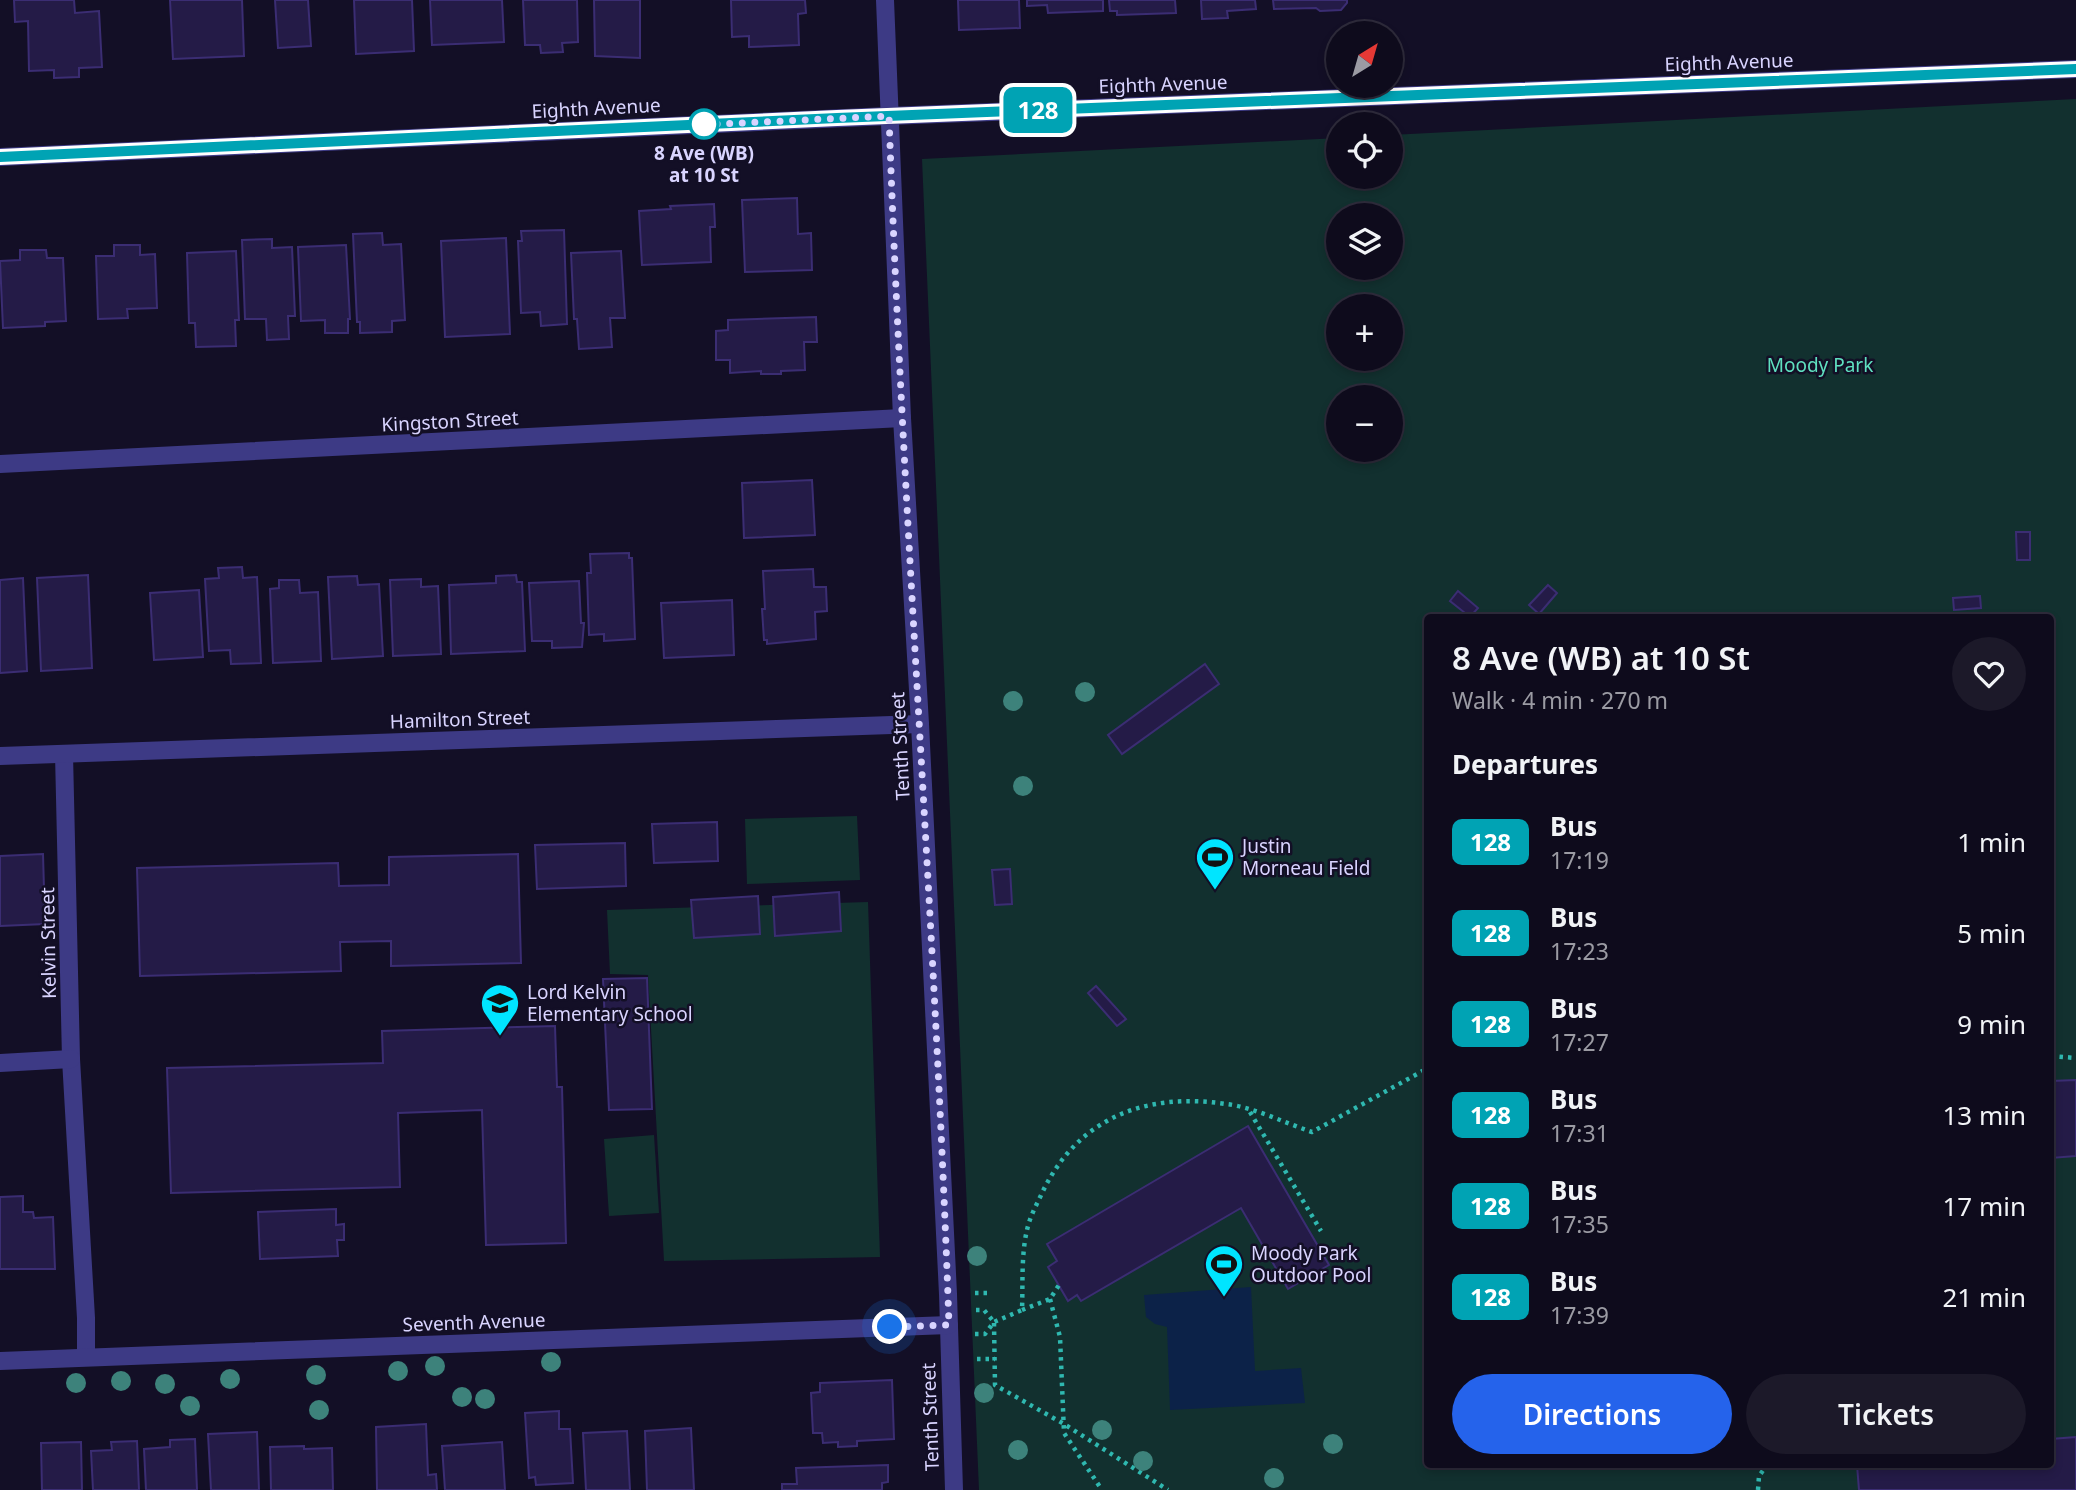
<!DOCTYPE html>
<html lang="en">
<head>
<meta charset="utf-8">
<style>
  body { margin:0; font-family:"Noto Sans",sans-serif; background:#1c1929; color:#f1f3f6; height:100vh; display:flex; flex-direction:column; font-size:26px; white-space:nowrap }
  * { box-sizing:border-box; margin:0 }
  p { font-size:23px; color:#9b9ba3 }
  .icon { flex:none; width:38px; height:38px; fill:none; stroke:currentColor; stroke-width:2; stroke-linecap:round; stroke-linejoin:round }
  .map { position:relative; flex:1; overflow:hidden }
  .panel { position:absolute; left:1424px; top:614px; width:630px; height:854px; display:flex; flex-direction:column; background:#0e0b1c; border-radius:7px; box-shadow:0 4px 10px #0003,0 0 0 2px #2e2b3b }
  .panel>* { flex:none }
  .badge { padding:0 14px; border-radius:10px; font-size:24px; line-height:46px }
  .needle { width:46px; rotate:37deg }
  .controls { position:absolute; left:1326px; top:21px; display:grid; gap:14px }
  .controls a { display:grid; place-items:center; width:77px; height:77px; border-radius:50%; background:#0e0b1c; box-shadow:0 4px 10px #0003,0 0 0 2px #2e2b3b; font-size:35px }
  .you { position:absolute; width:35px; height:35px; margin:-18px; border:5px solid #fff; border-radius:50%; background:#1a73e8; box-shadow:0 0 0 10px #1a73e833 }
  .map>.badge { position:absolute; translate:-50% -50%; box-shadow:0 0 0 4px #fff }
  h2 { padding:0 28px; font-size:26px; line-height:63px }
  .round { display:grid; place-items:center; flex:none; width:74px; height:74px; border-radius:37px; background:#1c1929 }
  .overview { display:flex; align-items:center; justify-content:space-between; height:119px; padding:0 28px }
  h1 { font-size:33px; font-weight:600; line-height:52px }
  .action { display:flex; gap:14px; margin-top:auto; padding:14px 28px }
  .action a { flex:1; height:80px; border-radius:42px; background:#2563eb; color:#fff; font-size:28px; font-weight:600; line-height:80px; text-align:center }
  .action a+a { background:#1c1929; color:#f1f3f6 }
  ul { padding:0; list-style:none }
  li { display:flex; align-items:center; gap:21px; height:91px; padding:0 28px }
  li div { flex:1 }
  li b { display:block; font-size:26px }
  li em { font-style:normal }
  li .badge { min-width:77px; font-weight:700; text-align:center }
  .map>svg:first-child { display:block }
  .green { fill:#12302f; fill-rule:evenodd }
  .water { fill:#0c2248 }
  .building { fill:#241b47; stroke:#3b2d73; stroke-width:2 }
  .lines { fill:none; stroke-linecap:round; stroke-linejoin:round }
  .path { stroke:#2fb8b0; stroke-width:4.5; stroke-dasharray:3.5 5; stroke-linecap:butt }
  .minor { stroke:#3d3a85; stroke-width:18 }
  .tree { fill:#3d827b }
  .line-casing { stroke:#fff; stroke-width:16 }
  .line { stroke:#00a3b4; stroke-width:10 }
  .walk { stroke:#d9d4ff; stroke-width:7; stroke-dasharray:0 12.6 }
  .stop-dot { fill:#fff; stroke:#00a3b4; stroke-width:3.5 }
  .labels { text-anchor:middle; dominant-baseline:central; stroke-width:5; stroke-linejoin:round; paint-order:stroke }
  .street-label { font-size:19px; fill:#d9d4ff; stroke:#130f26 }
  .stop-label { font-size:19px; font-weight:bold; fill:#d9d4ff; stroke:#130f26 }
  .park-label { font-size:19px; fill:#5fe0c0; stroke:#130f26 }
  .poi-label { font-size:19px; fill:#d9d4ff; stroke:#130f26; text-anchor:start }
</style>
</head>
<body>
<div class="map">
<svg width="2076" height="1490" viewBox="0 0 2076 1490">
  <rect width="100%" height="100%" fill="#130f26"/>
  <g class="green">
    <path d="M2076,99V1490H979L922,159L1339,138V177H1391V135ZM1339,215H1391V268H1339ZM1339,306H1391V359H1339ZM1339,397H1391V450H1339ZM1428,618H2051V1465H1428Z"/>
    <polygon points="857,816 860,880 747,884 745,819"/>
    <polygon points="868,902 880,1257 664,1261 648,975 610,974 607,910"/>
    <polygon points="654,1135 659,1213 609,1216 604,1139"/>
  </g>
  <polygon class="water" points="1251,1287 1255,1371 1301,1368 1305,1403 1170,1410 1167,1327 1155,1324 1146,1317 1144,1295"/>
  <g class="building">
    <polygon points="14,0 74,0 75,13 99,11 102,67 79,68 79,77 54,78 54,70 29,71 28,21 15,22"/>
    <polygon points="170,0 242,0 244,56 173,59"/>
    <polygon points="275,0 308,0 311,46 278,48"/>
    <polygon points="354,0 412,0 414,51 356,54"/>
    <polygon points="430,0 502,0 504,42 432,45"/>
    <polygon points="523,0 577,0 578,42 562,43 563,52 541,53 540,45 525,45"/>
    <polygon points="594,0 640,0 640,58 595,56"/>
    <polygon points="731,0 805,0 806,13 798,14 799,45 749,47 749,36 732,37"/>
    <polygon points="958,0 1019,0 1020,28 959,30"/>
    <polygon points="1027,0 1103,0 1103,11 1048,13 1047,5 1027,6"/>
    <polygon points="1109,0 1175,0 1176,13 1117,15 1117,11 1110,11"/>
    <polygon points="1201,0 1255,0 1256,9 1227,11 1228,18 1202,19"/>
    <polygon points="1273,0 1347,0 1347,3 1341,10 1320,11 1316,8 1274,9"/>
    <polygon points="797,198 798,234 811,233 812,270 745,272 742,200"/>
    <polygon points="714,204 715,227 710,227 711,262 642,265 639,211 671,209 670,206"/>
    <polygon points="564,230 567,324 541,326 540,312 521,313 518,241 522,241 521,231"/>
    <polygon points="382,233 383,245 401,244 405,320 392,321 392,332 360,333 360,322 357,322 353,234"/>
    <polygon points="506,238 510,334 445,337 441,241"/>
    <polygon points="272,239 272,248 292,247 295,316 288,316 289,339 267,340 266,319 245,319 242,240"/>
    <polygon points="114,245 140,245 140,255 155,254 157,308 127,309 128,318 98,319 96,256 114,256"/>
    <polygon points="346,245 350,319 348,319 348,333 325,333 325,320 301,321 298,247"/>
    <polygon points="20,250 46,250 47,258 63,258 66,321 45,322 45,326 3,328 0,261 20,260"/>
    <polygon points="236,251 239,320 235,320 236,346 196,347 195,323 189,323 187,253"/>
    <polygon points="621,251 625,318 610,318 612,347 579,349 577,319 574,319 571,253"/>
    <polygon points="816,317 817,342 804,342 805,370 781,371 781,374 761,374 761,371 730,373 730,360 716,360 716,331 728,330 728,320"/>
    <polygon points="812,480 815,535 744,538 742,483"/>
    <polygon points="2016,532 2030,532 2030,560 2017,560"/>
    <polygon points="629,553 629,558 632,558 635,639 604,641 604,634 589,635 587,573 591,573 590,554"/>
    <polygon points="242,567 243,578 257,577 261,663 231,664 230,650 209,651 205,579 219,578 218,568"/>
    <polygon points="813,569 814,587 826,587 827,611 815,612 816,639 767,644 767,640 764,640 762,609 765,609 763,571"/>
    <polygon points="88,575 92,668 41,671 37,578"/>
    <polygon points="516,575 517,582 522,582 525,651 451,654 449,585 496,583 496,576"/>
    <polygon points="357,576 358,585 379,584 383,656 332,659 328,577"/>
    <polygon points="23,578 27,671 0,673 0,580"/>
    <polygon points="421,579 421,587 438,586 441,654 393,656 390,580"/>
    <polygon points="279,580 299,580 300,593 318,592 321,661 273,663 270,589 279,588"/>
    <polygon points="579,581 581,623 584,623 582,647 552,648 552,641 532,641 529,583"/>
    <polygon points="1548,585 1557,593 1539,614 1529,605"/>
    <polygon points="199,590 203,657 154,660 150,593"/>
    <polygon points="1458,591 1478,608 1470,617 1450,601"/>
    <polygon points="1980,596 1981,608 1954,610 1953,598"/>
    <polygon points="732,600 734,655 664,658 661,603"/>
    <polygon points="1205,664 1219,684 1122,754 1108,735"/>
    <polygon points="717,822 718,861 654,863 652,824"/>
    <polygon points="625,843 626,886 537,889 535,845"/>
    <polygon points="43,854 45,924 0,926 0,856"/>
    <polygon points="518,854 521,963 391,966 391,941 340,942 341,971 140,976 137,868 338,863 339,886 389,885 389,857"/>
    <polygon points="1010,869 1012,904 995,905 992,870"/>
    <polygon points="839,892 841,931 775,936 773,897"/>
    <polygon points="758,896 760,934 694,938 691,900"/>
    <polygon points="647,978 652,1109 609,1110 603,979"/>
    <polygon points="1096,986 1126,1019 1117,1026 1088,993"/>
    <polygon points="555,1026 557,1087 562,1087 566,1243 486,1245 482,1110 398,1113 400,1187 171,1193 167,1068 383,1063 382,1031"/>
    <polygon points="2076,1080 2076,1156 2051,1158 2051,1081"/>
    <polygon points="1248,1126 1329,1265 1288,1289 1241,1208 1081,1301 1077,1295 1068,1301 1048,1267 1057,1261 1047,1244"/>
    <polygon points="23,1196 23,1212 33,1212 34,1218 53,1217 55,1269 0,1269 0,1197"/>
    <polygon points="336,1209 336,1225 344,1224 344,1240 337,1240 338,1256 260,1259 258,1212"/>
    <polygon points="892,1380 894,1439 857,1441 857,1446 838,1447 838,1442 823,1443 822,1433 813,1433 811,1393 820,1392 820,1383"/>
    <polygon points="559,1411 559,1429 570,1429 573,1483 536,1485 535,1477 529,1478 525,1413"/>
    <polygon points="426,1424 428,1475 436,1474 437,1490 377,1490 376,1427"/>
    <polygon points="691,1428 694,1490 647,1490 645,1431"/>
    <polygon points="627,1431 630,1490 586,1490 583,1433"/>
    <polygon points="257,1432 259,1490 211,1490 208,1434"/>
    <polygon points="2076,1437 2076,1490 1859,1490 1857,1465 2051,1465 2051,1439"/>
    <polygon points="195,1439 197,1490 146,1490 144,1449 170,1447 170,1440"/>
    <polygon points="137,1441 139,1490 93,1490 91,1451 112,1450 111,1442"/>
    <polygon points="81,1442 82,1490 42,1490 41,1443"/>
    <polygon points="502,1442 505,1490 445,1490 442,1446"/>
    <polygon points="304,1446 304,1449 332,1448 333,1490 271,1490 270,1447"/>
    <polygon points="888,1465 888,1482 882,1483 882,1490 782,1490 782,1484 797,1484 796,1468"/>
  </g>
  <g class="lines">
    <g class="path">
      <polyline points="2051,1056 2076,1058"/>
      <polyline points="1250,1112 1321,1231"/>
      <polyline points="975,1293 992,1293"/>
      <polyline points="1050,1299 1060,1337 1064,1433 1102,1490"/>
      <polyline points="976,1310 984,1310 994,1322"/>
      <polyline points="1022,1310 1050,1299 1059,1285"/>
      <polyline points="994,1323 995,1385 1064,1424 1168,1490"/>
      <path d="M975,1334H985L994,1322L1022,1310C1023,1285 1021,1255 1027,1230C1030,1216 1037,1204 1043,1191C1079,1117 1147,1092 1226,1104C1253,1107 1285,1123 1312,1132L1428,1068"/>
      <polyline points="977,1359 995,1359"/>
      <polyline points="1758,1490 1759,1476 1767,1465"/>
    </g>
    <g class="minor">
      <polyline points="885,0 902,418 920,724 948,1294 954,1490"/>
      <polyline points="0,157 889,116 2076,69"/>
      <polyline points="0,464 902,418"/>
      <polyline points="64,754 71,1059 86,1318 86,1357"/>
      <polyline points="0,756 920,724"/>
      <polyline points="0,1063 71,1059"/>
      <polyline points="0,1361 949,1325"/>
    </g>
  </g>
  <g class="tree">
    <circle cx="1085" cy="692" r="10"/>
    <circle cx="1013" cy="701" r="10"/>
    <circle cx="1023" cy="786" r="10"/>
    <circle cx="977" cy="1256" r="10"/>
    <circle cx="551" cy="1362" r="10"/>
    <circle cx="435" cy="1366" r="10"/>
    <circle cx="398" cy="1371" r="10"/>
    <circle cx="316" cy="1375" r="10"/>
    <circle cx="230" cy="1379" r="10"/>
    <circle cx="121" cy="1381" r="10"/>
    <circle cx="76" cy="1383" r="10"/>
    <circle cx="165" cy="1384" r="10"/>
    <circle cx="984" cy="1393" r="10"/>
    <circle cx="462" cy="1397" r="10"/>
    <circle cx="485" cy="1399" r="10"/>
    <circle cx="190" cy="1406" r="10"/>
    <circle cx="319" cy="1410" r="10"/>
    <circle cx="1102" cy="1430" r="10"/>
    <circle cx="1333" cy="1444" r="10"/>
    <circle cx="1018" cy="1450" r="10"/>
    <circle cx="1143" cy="1461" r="10"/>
    <circle cx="1274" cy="1478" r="10"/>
  </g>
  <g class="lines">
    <g class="line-casing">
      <polyline id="line" points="0,157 837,118 2076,69"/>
    </g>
    <use href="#line" class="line"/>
    <path class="walk" d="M704,124L698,125L889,116C903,519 935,922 949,1325L890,1327"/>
  </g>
  <defs>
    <g id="stadium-pin" transform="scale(2.0125)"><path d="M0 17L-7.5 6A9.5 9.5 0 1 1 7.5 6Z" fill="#00e5ff" stroke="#130f26"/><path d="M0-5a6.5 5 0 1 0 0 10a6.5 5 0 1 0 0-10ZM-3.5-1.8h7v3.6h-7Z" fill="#111"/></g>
    <g id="school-pin" transform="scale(2.0125)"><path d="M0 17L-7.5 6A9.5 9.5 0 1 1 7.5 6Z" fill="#00e5ff" stroke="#130f26"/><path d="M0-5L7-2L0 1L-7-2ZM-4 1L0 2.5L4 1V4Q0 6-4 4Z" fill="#111"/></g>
  </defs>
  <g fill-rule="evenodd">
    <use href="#stadium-pin" x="1215" y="857"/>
    <use href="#school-pin" x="500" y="1003"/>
    <use href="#stadium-pin" x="1224" y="1264"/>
  </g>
  <circle class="stop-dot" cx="704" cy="124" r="14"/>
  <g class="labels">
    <g class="street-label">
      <text transform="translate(1729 62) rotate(-2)">Eighth Avenue</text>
      <text transform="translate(1163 84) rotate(-2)">Eighth Avenue</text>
      <text transform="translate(596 108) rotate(-3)">Eighth Avenue</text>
      <text transform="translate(450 421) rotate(-3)">Kingston Street</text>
      <text transform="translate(460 719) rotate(-2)">Hamilton Street</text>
      <text transform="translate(900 746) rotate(-93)">Tenth Street</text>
      <text transform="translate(48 943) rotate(-91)">Kelvin Street</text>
      <text transform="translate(474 1322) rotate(-2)">Seventh Avenue</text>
      <text transform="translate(930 1417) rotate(-92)">Tenth Street</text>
    </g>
    <g class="stop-label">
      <text x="704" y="153">8 Ave (WB)<tspan x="704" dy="22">at 10 St</tspan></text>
    </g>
    <g class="park-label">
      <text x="1820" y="365">Moody Park</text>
    </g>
    <g class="poi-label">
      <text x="1242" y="846">Justin<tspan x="1242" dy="22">Morneau Field</tspan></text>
      <text x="527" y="992">Lord Kelvin<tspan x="527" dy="22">Elementary School</tspan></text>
      <text x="1251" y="1253">Moody Park<tspan x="1251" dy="22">Outdoor Pool</tspan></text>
    </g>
  </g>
</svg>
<div class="controls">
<a><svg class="needle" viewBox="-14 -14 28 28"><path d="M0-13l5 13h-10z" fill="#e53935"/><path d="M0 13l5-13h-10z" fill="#9b9ba3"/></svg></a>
<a><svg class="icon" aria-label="locate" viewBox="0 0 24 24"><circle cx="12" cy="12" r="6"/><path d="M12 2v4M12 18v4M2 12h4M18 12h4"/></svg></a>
<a><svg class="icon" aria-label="layers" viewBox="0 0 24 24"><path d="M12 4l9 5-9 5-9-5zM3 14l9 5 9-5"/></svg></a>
<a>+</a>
<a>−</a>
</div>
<div class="you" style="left:890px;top:1327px"></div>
<b class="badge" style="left:1038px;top:110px;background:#00a3b4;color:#fff">128</b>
<section class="panel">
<div class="overview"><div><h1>8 Ave (WB) at 10 St</h1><p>Walk · 4 min · 270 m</p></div><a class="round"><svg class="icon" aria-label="heart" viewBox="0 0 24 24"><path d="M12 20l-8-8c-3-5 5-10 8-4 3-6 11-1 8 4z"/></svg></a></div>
<h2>Departures</h2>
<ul>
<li><span class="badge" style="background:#00a3b4;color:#fff">128</span><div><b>Bus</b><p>17:19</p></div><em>1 min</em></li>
<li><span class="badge" style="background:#00a3b4;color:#fff">128</span><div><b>Bus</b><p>17:23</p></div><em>5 min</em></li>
<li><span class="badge" style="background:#00a3b4;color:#fff">128</span><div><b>Bus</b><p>17:27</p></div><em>9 min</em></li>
<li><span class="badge" style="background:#00a3b4;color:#fff">128</span><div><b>Bus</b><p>17:31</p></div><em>13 min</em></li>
<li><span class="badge" style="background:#00a3b4;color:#fff">128</span><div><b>Bus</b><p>17:35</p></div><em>17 min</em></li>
<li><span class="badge" style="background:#00a3b4;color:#fff">128</span><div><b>Bus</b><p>17:39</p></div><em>21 min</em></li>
</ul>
<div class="action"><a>Directions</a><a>Tickets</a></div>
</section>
</div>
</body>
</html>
